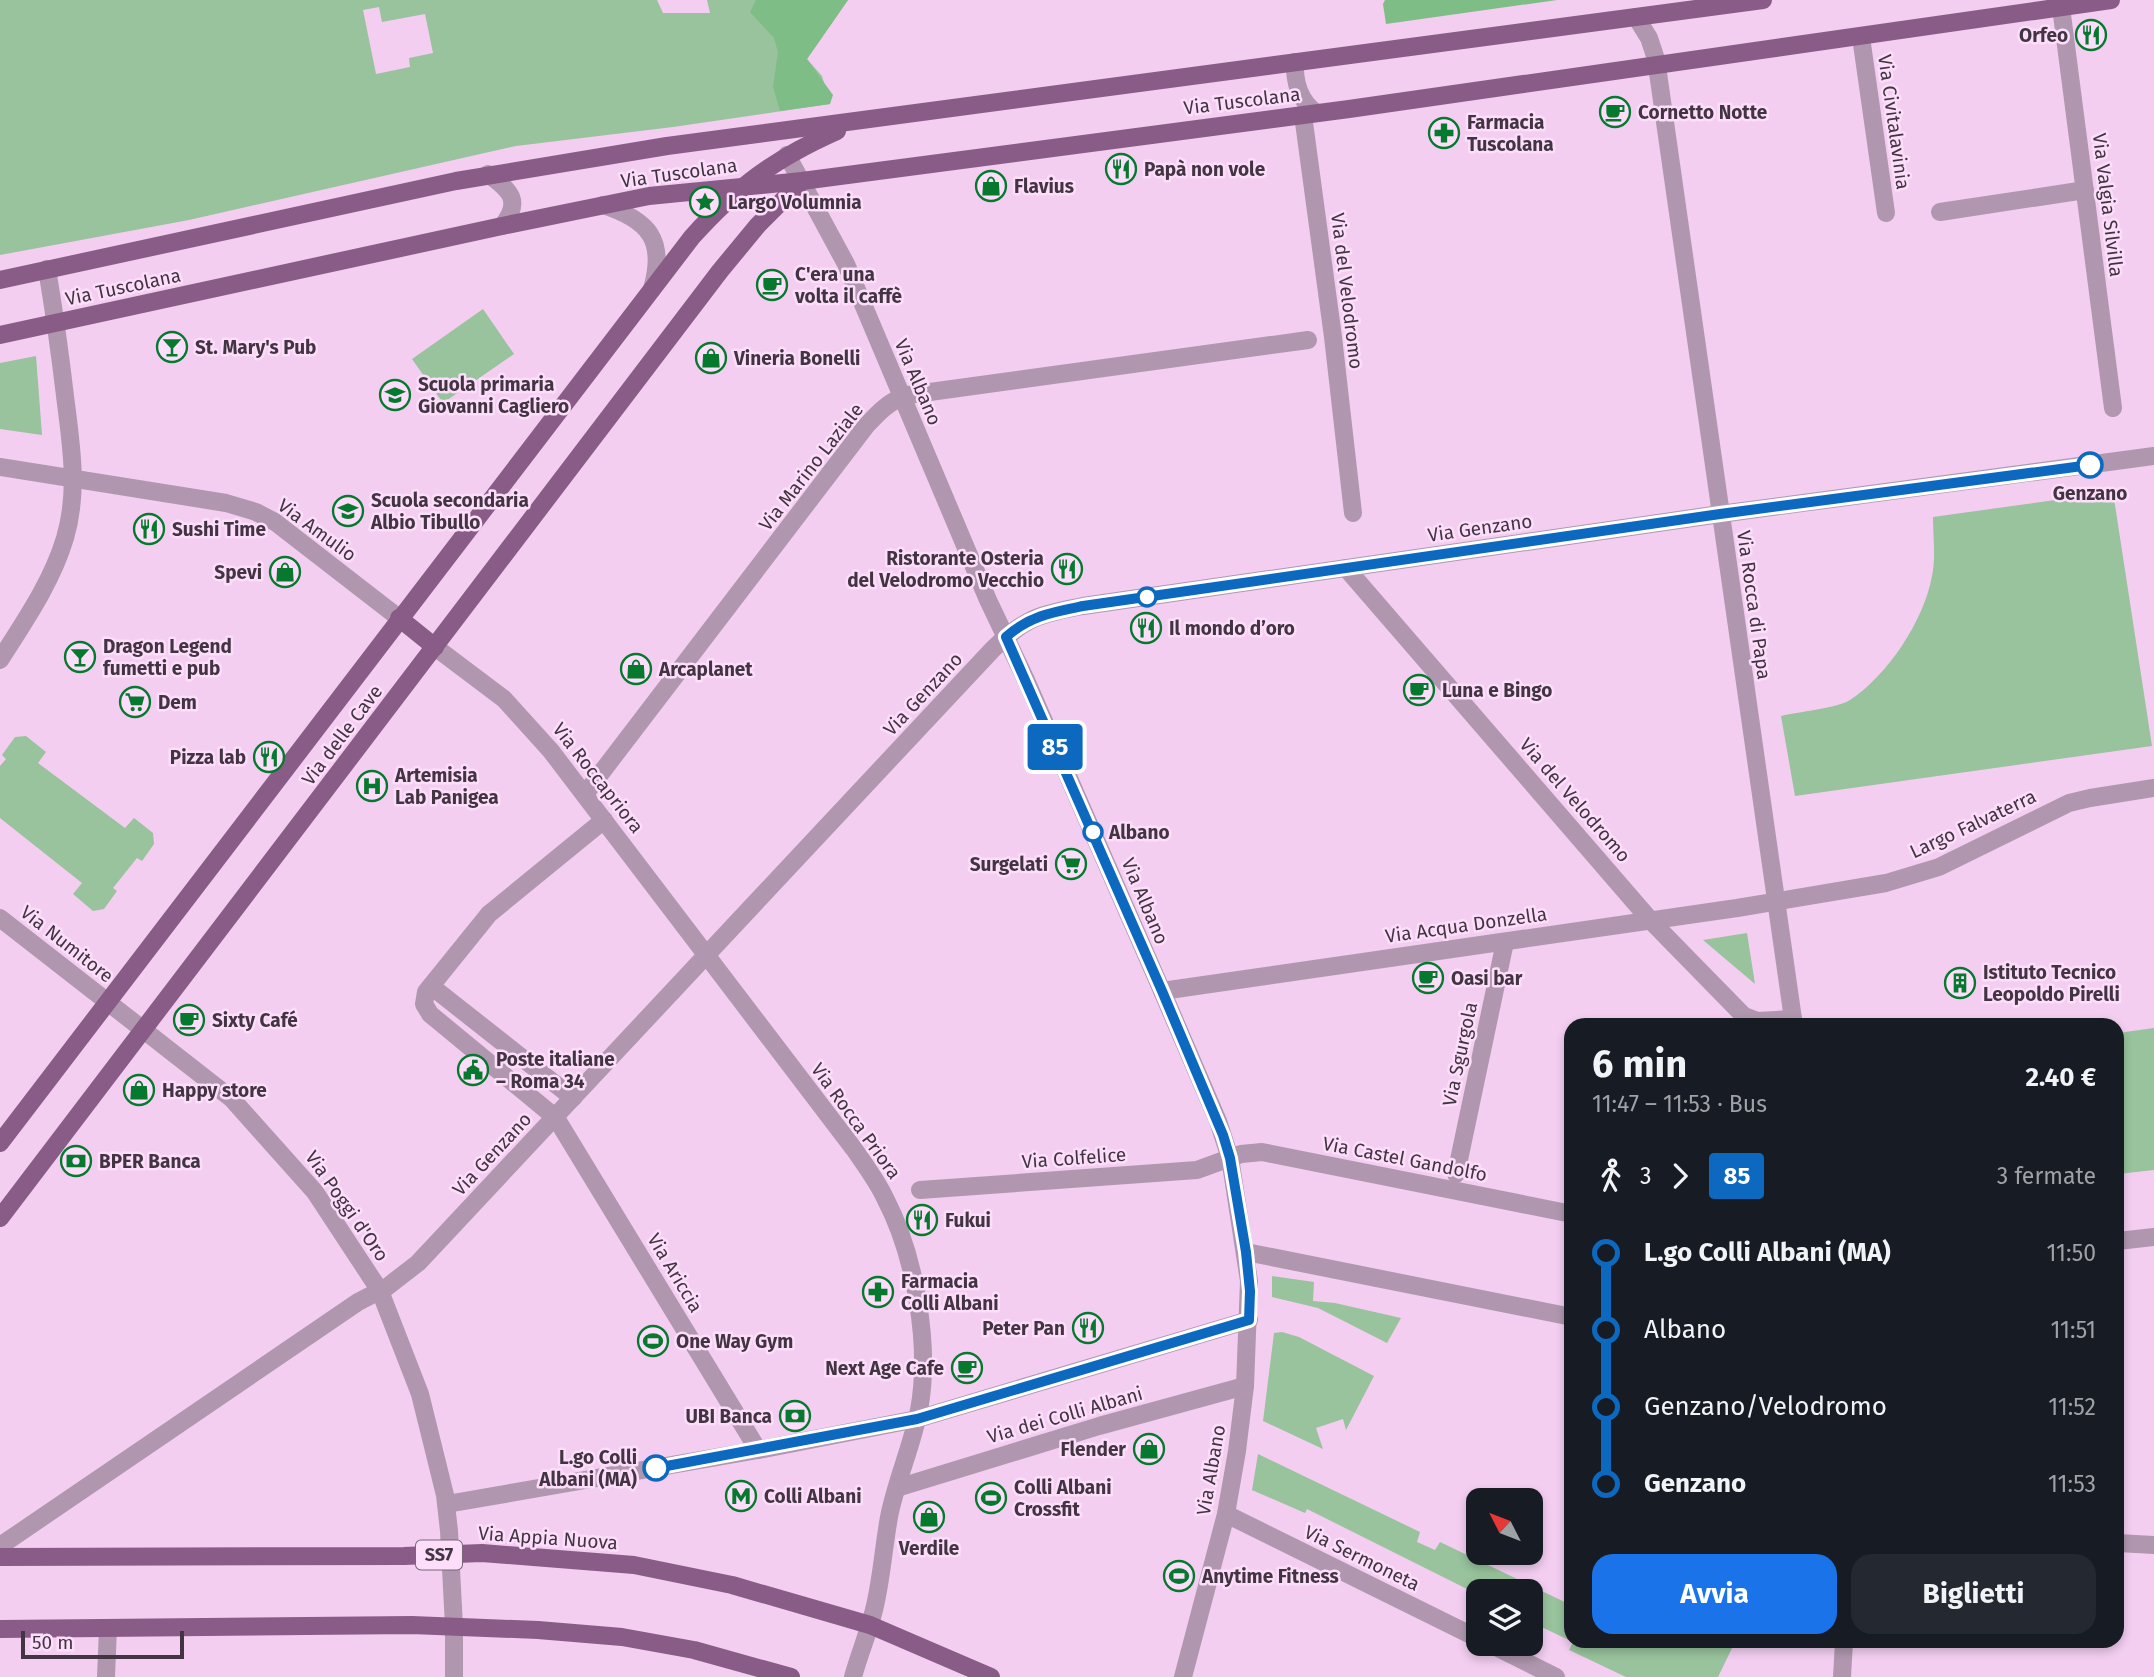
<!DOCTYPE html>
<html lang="it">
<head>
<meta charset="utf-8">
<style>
  body { margin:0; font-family:"Fira Sans",sans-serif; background:#242831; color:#f1f3f6; height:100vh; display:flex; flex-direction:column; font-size:26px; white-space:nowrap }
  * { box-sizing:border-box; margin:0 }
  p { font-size:23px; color:#9ea1a6 }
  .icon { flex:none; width:38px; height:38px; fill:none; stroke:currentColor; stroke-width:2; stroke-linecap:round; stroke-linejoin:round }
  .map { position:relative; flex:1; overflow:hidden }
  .details { position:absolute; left:1564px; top:1018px; width:560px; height:630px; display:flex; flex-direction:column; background:#171b24; border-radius:21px; box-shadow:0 4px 10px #0003 }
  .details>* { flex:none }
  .badge { padding:0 14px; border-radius:5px; font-size:24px; line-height:46px }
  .needle { width:46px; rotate:312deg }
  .tools { position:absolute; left:1466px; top:1488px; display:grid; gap:14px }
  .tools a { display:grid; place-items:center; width:77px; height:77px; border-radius:14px; background:#171b24; box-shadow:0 4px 10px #0003; font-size:35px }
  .scale { position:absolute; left:21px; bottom:18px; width:163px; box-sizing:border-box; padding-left:7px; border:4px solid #423442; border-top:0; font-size:19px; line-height:24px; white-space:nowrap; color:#423442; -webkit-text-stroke:5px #fcdefa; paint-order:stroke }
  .map>.badge { position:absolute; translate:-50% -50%; box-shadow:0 0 0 4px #fff }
  .legs { display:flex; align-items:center; gap:10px; height:77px; padding:0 28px; font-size:23px }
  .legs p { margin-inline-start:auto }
  .overview { display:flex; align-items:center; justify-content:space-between; height:119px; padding:0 28px }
  h1 { font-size:38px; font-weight:700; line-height:52px }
  .action { display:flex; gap:14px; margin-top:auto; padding:14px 28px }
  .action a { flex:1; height:80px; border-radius:21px; background:#1a73e8; color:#fff; font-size:28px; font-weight:700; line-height:80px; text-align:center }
  .action a+a { background:#242831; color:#f1f3f6 }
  ul { padding:0 28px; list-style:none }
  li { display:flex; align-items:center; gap:24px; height:77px; font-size:26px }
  li i { display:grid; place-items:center; width:10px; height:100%; margin:0 9px; background:currentColor }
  li i::after { content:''; width:18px; height:18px; margin:-9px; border:5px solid; border-radius:50%; background:#171b24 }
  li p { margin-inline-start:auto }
  li:first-child i { background:linear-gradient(#0000 50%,currentColor 0) }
  li:last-child i { background:linear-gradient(currentColor 50%,#0000 0) }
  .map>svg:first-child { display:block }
  .green { fill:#98c39c; fill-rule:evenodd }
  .forest { fill:#7fbd87 }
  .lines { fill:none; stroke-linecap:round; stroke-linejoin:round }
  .minor { stroke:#b097af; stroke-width:18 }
  .major { stroke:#895c87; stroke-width:18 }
  .line-1-casing { stroke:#fff; stroke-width:16 }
  .line-1 { stroke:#0c69bf; stroke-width:10 }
  .stop-1-dot { fill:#fff; stroke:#0c69bf; stroke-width:3.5 }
  .labels { text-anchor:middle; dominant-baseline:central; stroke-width:5; stroke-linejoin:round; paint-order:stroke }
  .shield { fill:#fcdefa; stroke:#7a6779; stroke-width:2 }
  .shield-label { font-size:18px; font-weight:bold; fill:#423442 }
  .poi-label { font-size:19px; font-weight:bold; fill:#423442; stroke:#fcdefa; text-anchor:start }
  .street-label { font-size:19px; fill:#423442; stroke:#fcdefa }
  .stop-label { font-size:19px; font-weight:bold; fill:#423442; stroke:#fcdefa }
</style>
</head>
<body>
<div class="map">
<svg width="2154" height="1677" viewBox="0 0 2154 1677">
  <rect width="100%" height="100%" fill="#f3cef1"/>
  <g class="green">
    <path d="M0,0H657L663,13H710L707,0H848L807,59L822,76L830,104L673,127L516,146L189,220L0,255ZM379,7L382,22L425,14L433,53L409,58L410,67L376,74L363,10Z"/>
    <polygon points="483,309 514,354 443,403 412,359"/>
    <polygon points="36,356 42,435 0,429 0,363"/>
    <path d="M2113,492L2152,746L1795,796L1781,716C1796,712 1839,708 1850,700C1887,676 1924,621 1932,576C1936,558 1933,536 1933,517Z"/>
    <polygon points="26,736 46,752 38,763 125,828 134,818 153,833 154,844 142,861 137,858 113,888 117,891 104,909 93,911 73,894 82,883 0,818 0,766 6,759 2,755 15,737"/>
    <polygon points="1747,933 1755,984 1703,940"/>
    <polygon points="2154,1028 2154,1170 2118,1174 2118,1033"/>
    <polygon points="1272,1276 1314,1282 1313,1301 1335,1303 1401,1318 1387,1343 1318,1308 1272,1297"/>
    <polygon points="1282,1332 1299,1337 1374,1376 1346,1430 1343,1419 1316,1428 1323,1449 1263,1421 1274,1333"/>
    <polygon points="1258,1454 1420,1532 1417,1542 1435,1550 1440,1542 1571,1605 1572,1642 1735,1642 1718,1677 1626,1677 1569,1650 1573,1642 1531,1622 1531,1591 1479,1591 1479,1595 1307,1509 1305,1513 1252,1490"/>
  </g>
  <g class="forest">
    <polygon points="756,0 848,0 807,59 833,95 830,104 780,111 773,87 778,52 774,38 750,12"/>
    <polygon points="1385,0 1557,0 1386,24 1383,4"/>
  </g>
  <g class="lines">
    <g class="minor">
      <polyline points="2061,7 2113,408"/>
      <polyline points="1636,17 1649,38 1656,59 1794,1026"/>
      <polyline points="1861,37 1886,213"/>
      <path d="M1295,62C1294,82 1300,101 1316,113"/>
      <polyline points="1303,115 1333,337 1353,513"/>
      <polyline points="787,155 846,264 988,600 1026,680 1162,991 1218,1121 1230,1158 1249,1281 1245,1386 1237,1451 1226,1514 1183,1677"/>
      <path d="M488,174C511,190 522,202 502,226"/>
      <path d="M603,205C649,220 666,240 652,289"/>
      <polyline points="1940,212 2085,190"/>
      <polyline points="0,467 226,503 256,512 275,522 399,618"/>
      <polyline points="1346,568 1651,921 1744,1016 1757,1021 1793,1019"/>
      <path d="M435,647L504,699L551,751L854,1149C865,1165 877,1181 885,1198C915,1255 931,1346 919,1410C912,1446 896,1481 889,1517C884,1545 882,1573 876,1601C871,1627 860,1651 853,1677"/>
      <path d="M0,660C24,622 52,582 65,538C79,491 71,444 65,396C60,353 54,311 47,269"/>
      <path d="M585,794L866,426C878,413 890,400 908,395L1308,340"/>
      <polyline points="604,820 489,914 426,992 424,1004 430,1014 556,1118 758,1450"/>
      <polyline points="0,918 232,1099 315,1192 380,1291 420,1394 445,1495 449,1531 454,1626 454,1677"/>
      <polyline points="431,986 573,1098"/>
      <polyline points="1162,991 1737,908 1886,883 1939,867 2069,803 2090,798 2154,788"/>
      <polyline points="1456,1174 1505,942"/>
      <polyline points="920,1190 1197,1170 1241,1154 1262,1152 1572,1214"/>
      <polyline points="2118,1241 2154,1237"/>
      <polyline points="1246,1252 1572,1317"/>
      <polyline points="897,1488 1099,1426 1245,1386"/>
      <polyline points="447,1504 758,1450 917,1419 1249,1320"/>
      <polyline points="1226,1514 1479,1639"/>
      <polyline points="2118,1543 2154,1545"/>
      <path d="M0,1546L358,1302L387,1287L418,1263L993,649C1025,618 1039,614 1083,606L1720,514L2154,456"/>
      <polyline points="1488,1643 1556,1677"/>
      <polyline points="106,1677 108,1628"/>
      <polyline points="1842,1677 1844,1642"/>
    </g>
    <g class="major">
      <polyline points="0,280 456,181 667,146 1763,0"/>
      <polyline points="0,335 502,226 649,196 802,181 1349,109 2111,0"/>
      <polyline points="399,618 435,647"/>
      <path d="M0,1143L692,237C738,186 774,159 837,131"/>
      <polyline points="0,1218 720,271 758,225 802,181"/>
      <polyline points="0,1557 404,1556 482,1553 634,1565 732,1585 870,1625 991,1677"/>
      <polyline points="0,1629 412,1625 538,1630 622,1637 694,1650 791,1677"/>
    </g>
  </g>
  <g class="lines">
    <g class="line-1-casing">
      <path id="line-1" d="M656,1468L917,1419L1249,1320L1250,1291L1246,1252L1230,1158L1223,1135L1162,991L1006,637C1029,616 1053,612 1083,606L1720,514L2090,465"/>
    </g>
    <use href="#line-1" class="line-1"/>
  </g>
  <defs>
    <g id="restaurant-ring" transform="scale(1.575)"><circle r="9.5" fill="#fcdefa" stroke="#07792f" stroke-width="1.5"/><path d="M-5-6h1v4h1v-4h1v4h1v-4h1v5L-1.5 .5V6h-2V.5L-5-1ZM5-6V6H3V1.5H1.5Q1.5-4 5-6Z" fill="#07792f"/></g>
    <g id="cafe-ring" transform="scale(1.575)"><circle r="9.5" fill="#fcdefa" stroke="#07792f" stroke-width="1.5"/><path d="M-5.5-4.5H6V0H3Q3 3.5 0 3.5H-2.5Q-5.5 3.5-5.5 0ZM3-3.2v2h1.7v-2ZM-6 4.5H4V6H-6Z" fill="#07792f"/></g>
    <g id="pharmacy-ring" transform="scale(1.575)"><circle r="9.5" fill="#fcdefa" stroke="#07792f" stroke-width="1.5"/><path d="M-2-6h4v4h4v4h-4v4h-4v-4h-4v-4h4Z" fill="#07792f"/></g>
    <g id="shop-ring" transform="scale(1.575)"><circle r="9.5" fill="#fcdefa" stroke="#07792f" stroke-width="1.5"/><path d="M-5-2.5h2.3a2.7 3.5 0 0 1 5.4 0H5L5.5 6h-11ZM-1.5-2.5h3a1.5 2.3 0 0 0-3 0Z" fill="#07792f"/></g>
    <g id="sight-ring" transform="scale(1.575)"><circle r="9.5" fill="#fcdefa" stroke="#07792f" stroke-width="1.5"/><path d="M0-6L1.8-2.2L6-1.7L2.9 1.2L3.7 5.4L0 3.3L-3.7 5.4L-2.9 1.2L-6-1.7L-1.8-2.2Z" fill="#07792f"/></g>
    <g id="bar-ring" transform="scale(1.575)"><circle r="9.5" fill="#fcdefa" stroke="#07792f" stroke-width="1.5"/><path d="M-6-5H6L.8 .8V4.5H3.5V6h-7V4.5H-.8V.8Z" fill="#07792f"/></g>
    <g id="school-ring" transform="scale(1.575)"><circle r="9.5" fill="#fcdefa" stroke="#07792f" stroke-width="1.5"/><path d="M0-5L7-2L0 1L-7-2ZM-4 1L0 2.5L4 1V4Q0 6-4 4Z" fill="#07792f"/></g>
    <g id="supermarket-ring" transform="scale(1.575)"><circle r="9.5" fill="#fcdefa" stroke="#07792f" stroke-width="1.5"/><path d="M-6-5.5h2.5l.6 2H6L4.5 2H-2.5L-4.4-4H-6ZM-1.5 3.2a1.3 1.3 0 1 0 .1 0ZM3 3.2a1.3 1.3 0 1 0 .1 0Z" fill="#07792f"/></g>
    <g id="hospital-ring" transform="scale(1.575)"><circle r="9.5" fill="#fcdefa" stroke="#07792f" stroke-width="1.5"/><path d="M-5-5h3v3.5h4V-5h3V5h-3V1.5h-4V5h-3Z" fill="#07792f"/></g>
    <g id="building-ring" transform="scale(1.575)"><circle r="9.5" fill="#fcdefa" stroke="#07792f" stroke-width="1.5"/><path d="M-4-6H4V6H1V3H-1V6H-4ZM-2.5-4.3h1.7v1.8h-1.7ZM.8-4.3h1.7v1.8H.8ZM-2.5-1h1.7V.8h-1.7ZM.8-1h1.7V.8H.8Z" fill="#07792f"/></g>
    <g id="civic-ring" transform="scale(1.575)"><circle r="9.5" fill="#fcdefa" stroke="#07792f" stroke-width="1.5"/><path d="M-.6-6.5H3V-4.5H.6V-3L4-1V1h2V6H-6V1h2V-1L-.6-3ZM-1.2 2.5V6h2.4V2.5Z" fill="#07792f"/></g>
    <g id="bank-ring" transform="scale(1.575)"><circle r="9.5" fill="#fcdefa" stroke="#07792f" stroke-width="1.5"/><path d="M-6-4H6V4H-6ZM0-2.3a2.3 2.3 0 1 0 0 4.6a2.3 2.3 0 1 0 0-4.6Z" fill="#07792f"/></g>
    <g id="stadium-ring" transform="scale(1.575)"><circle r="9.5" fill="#fcdefa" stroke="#07792f" stroke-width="1.5"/><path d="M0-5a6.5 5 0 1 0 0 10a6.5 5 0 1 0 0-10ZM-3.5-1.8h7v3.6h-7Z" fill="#07792f"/></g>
    <g id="metro-ring" transform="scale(1.575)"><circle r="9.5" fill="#fcdefa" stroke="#07792f" stroke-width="1.5"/><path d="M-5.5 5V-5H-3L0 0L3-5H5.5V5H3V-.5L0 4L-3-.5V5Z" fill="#07792f"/></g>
  </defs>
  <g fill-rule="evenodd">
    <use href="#restaurant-ring" x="2091" y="35"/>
    <use href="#cafe-ring" x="1615" y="112"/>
    <use href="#pharmacy-ring" x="1444" y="133"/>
    <use href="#restaurant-ring" x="1121" y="169"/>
    <use href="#shop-ring" x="991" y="186"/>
    <use href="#sight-ring" x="705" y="202"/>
    <use href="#cafe-ring" x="772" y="285"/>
    <use href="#bar-ring" x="172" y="347"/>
    <use href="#shop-ring" x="711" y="358"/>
    <use href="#school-ring" x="395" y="395"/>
    <use href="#school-ring" x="348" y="511"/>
    <use href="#restaurant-ring" x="149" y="529"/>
    <use href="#restaurant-ring" x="1067" y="569"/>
    <use href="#shop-ring" x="285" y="572"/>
    <use href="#restaurant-ring" x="1146" y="628"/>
    <use href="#bar-ring" x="80" y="657"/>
    <use href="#shop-ring" x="636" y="669"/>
    <use href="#cafe-ring" x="1419" y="690"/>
    <use href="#supermarket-ring" x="135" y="702"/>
    <use href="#restaurant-ring" x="269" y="757"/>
    <use href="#hospital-ring" x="372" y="786"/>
    <use href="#supermarket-ring" x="1071" y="864"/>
    <use href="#cafe-ring" x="1428" y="978"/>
    <use href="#building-ring" x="1960" y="983"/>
    <use href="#cafe-ring" x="189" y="1020"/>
    <use href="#civic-ring" x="473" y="1070"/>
    <use href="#shop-ring" x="139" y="1090"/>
    <use href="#bank-ring" x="76" y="1161"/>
    <use href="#restaurant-ring" x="922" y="1220"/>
    <use href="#pharmacy-ring" x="878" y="1292"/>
    <use href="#restaurant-ring" x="1088" y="1328"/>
    <use href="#stadium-ring" x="653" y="1341"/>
    <use href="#cafe-ring" x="967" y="1368"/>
    <use href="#bank-ring" x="795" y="1416"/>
    <use href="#shop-ring" x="1149" y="1449"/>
    <use href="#metro-ring" x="741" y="1496"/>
    <use href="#stadium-ring" x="991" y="1498"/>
    <use href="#shop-ring" x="929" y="1517"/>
    <use href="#stadium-ring" x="1179" y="1576"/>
  </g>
  <g class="stop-1-dot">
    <circle cx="2090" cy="465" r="12"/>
    <circle cx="1147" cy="597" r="9"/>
    <circle cx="1093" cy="832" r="9"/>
    <circle cx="656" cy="1468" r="12"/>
  </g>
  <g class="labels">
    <rect class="shield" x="416" y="1540.5" width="46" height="29" rx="5"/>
    <g class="shield-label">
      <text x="439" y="1555">SS7</text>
    </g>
    <g class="poi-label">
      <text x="2068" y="35" text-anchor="end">Orfeo</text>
      <text x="1638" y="112">Cornetto Notte</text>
      <text x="1467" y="122">Farmacia<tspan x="1467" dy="22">Tuscolana</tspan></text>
      <text x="1144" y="169">Papà non vole</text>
      <text x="1014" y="186">Flavius</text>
      <text x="728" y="202">Largo Volumnia</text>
      <text x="795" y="274">C'era una<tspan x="795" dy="22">volta il caffè</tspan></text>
      <text x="195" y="347">St. Mary's Pub</text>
      <text x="734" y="358">Vineria Bonelli</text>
      <text x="418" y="384">Scuola primaria<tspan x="418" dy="22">Giovanni Cagliero</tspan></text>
      <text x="371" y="500">Scuola secondaria<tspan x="371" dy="22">Albio Tibullo</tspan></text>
      <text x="172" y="529">Sushi Time</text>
      <text x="1044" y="558" text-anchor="end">Ristorante Osteria<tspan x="1044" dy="22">del Velodromo Vecchio</tspan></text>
      <text x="262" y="572" text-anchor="end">Spevi</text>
      <text x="1169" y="628">Il mondo d’oro</text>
      <text x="103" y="646">Dragon Legend<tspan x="103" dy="22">fumetti e pub</tspan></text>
      <text x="659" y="669">Arcaplanet</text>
      <text x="1442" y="690">Luna e Bingo</text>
      <text x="158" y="702">Dem</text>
      <text x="246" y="757" text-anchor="end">Pizza lab</text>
      <text x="395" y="775">Artemisia<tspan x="395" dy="22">Lab Panigea</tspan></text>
      <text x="1048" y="864" text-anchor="end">Surgelati</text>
      <text x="1983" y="972">Istituto Tecnico<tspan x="1983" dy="22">Leopoldo Pirelli</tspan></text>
      <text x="1451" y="978">Oasi bar</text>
      <text x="212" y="1020">Sixty Café</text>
      <text x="496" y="1059">Poste italiane<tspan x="496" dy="22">– Roma 34</tspan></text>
      <text x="162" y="1090">Happy store</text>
      <text x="99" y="1161">BPER Banca</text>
      <text x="945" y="1220">Fukui</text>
      <text x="901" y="1281">Farmacia<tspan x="901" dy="22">Colli Albani</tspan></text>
      <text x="1065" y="1328" text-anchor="end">Peter Pan</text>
      <text x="676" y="1341">One Way Gym</text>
      <text x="944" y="1368" text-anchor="end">Next Age Cafe</text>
      <text x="772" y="1416" text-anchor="end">UBI Banca</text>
      <text x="1126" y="1449" text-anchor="end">Flender</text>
      <text x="1014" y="1487">Colli Albani<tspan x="1014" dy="22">Crossfit</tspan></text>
      <text x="764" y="1496">Colli Albani</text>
      <text x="929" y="1548" text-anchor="middle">Verdile</text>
      <text x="1202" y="1576">Anytime Fitness</text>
    </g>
    <g class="street-label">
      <text transform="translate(1242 101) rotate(-7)">Via Tuscolana</text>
      <text transform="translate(1894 122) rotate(82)">Via Civitalavinia</text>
      <text transform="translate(679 173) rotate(-8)">Via Tuscolana</text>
      <text transform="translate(2108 205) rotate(83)">Via Valgia Silvilla</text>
      <text transform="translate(123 287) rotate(-12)">Via Tuscolana</text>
      <text transform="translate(1347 291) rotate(83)">Via del Velodromo</text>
      <text transform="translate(918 382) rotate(67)">Via Albano</text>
      <text transform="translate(811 467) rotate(-52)">Via Marino Laziale</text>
      <text transform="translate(1480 528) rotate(-8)">Via Genzano</text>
      <text transform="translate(317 530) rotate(36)">Via Amulio</text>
      <text transform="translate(1754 605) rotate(82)">Via Rocca di Papa</text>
      <text transform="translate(923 694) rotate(-47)">Via Genzano</text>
      <text transform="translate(342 735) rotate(-53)">Via delle Cave</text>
      <text transform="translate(598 778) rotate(52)">Via Roccapriora</text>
      <text transform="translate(1575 800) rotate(49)">Via del Velodromo</text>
      <text transform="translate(1973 824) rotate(-25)">Largo Falvaterra</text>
      <text transform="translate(1145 901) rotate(67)">Via Albano</text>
      <text transform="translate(1466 925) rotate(-8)">Via Acqua Donzella</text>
      <text transform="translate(67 944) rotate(38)">Via Numitore</text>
      <text transform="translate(1460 1054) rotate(-78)">Via Sgurgola</text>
      <text transform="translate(856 1121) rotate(54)">Via Rocca Priora</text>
      <text transform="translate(492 1154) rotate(-47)">Via Genzano</text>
      <text transform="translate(1074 1158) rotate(-4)">Via Colfelice</text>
      <text transform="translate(1405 1159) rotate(11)">Via Castel Gandolfo</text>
      <text transform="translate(347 1206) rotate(55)">Via Poggi d'Oro</text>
      <text transform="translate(675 1273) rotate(59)">Via Ariccia</text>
      <text transform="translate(1065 1415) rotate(-16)">Via dei Colli Albani</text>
      <text transform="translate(1211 1470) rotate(-80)">Via Albano</text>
      <text transform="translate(548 1538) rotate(4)">Via Appia Nuova</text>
      <text transform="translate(1362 1558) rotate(26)">Via Sermoneta</text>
    </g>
    <g class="stop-label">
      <text x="2090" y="493">Genzano</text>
      <text x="1109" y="832" text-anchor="start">Albano</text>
      <text x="637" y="1457" text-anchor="end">L.go Colli<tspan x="637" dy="22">Albani (MA)</tspan></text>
    </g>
  </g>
</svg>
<div class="tools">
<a><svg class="needle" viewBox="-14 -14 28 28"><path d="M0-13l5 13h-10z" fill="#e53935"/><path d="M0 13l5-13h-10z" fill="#9ea1a6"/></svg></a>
<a><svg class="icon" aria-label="layers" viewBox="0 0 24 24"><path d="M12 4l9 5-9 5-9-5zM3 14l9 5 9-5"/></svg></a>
</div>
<div class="scale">50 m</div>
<b class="badge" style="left:1055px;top:747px;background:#0c69bf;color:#fff">85</b>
<section class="details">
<div class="overview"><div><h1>6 min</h1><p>11:47 – 11:53 · Bus</p></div><b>2.40 €</b></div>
<div class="legs"><svg class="icon" aria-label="walk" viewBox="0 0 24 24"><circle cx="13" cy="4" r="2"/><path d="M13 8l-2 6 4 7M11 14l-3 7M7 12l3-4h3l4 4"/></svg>3<svg class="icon" aria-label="forward" viewBox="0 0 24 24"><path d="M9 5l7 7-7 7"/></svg><b class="badge" style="background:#0c69bf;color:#fff">85</b><p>3 fermate</p></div>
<ul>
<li><i style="color:#0c69bf"></i><b>L.go Colli Albani (MA)</b><p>11:50</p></li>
<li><i style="color:#0c69bf"></i><span>Albano</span><p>11:51</p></li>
<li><i style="color:#0c69bf"></i><span>Genzano/Velodromo</span><p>11:52</p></li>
<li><i style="color:#0c69bf"></i><b>Genzano</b><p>11:53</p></li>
</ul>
<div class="action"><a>Avvia</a><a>Biglietti</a></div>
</section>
</div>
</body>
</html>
